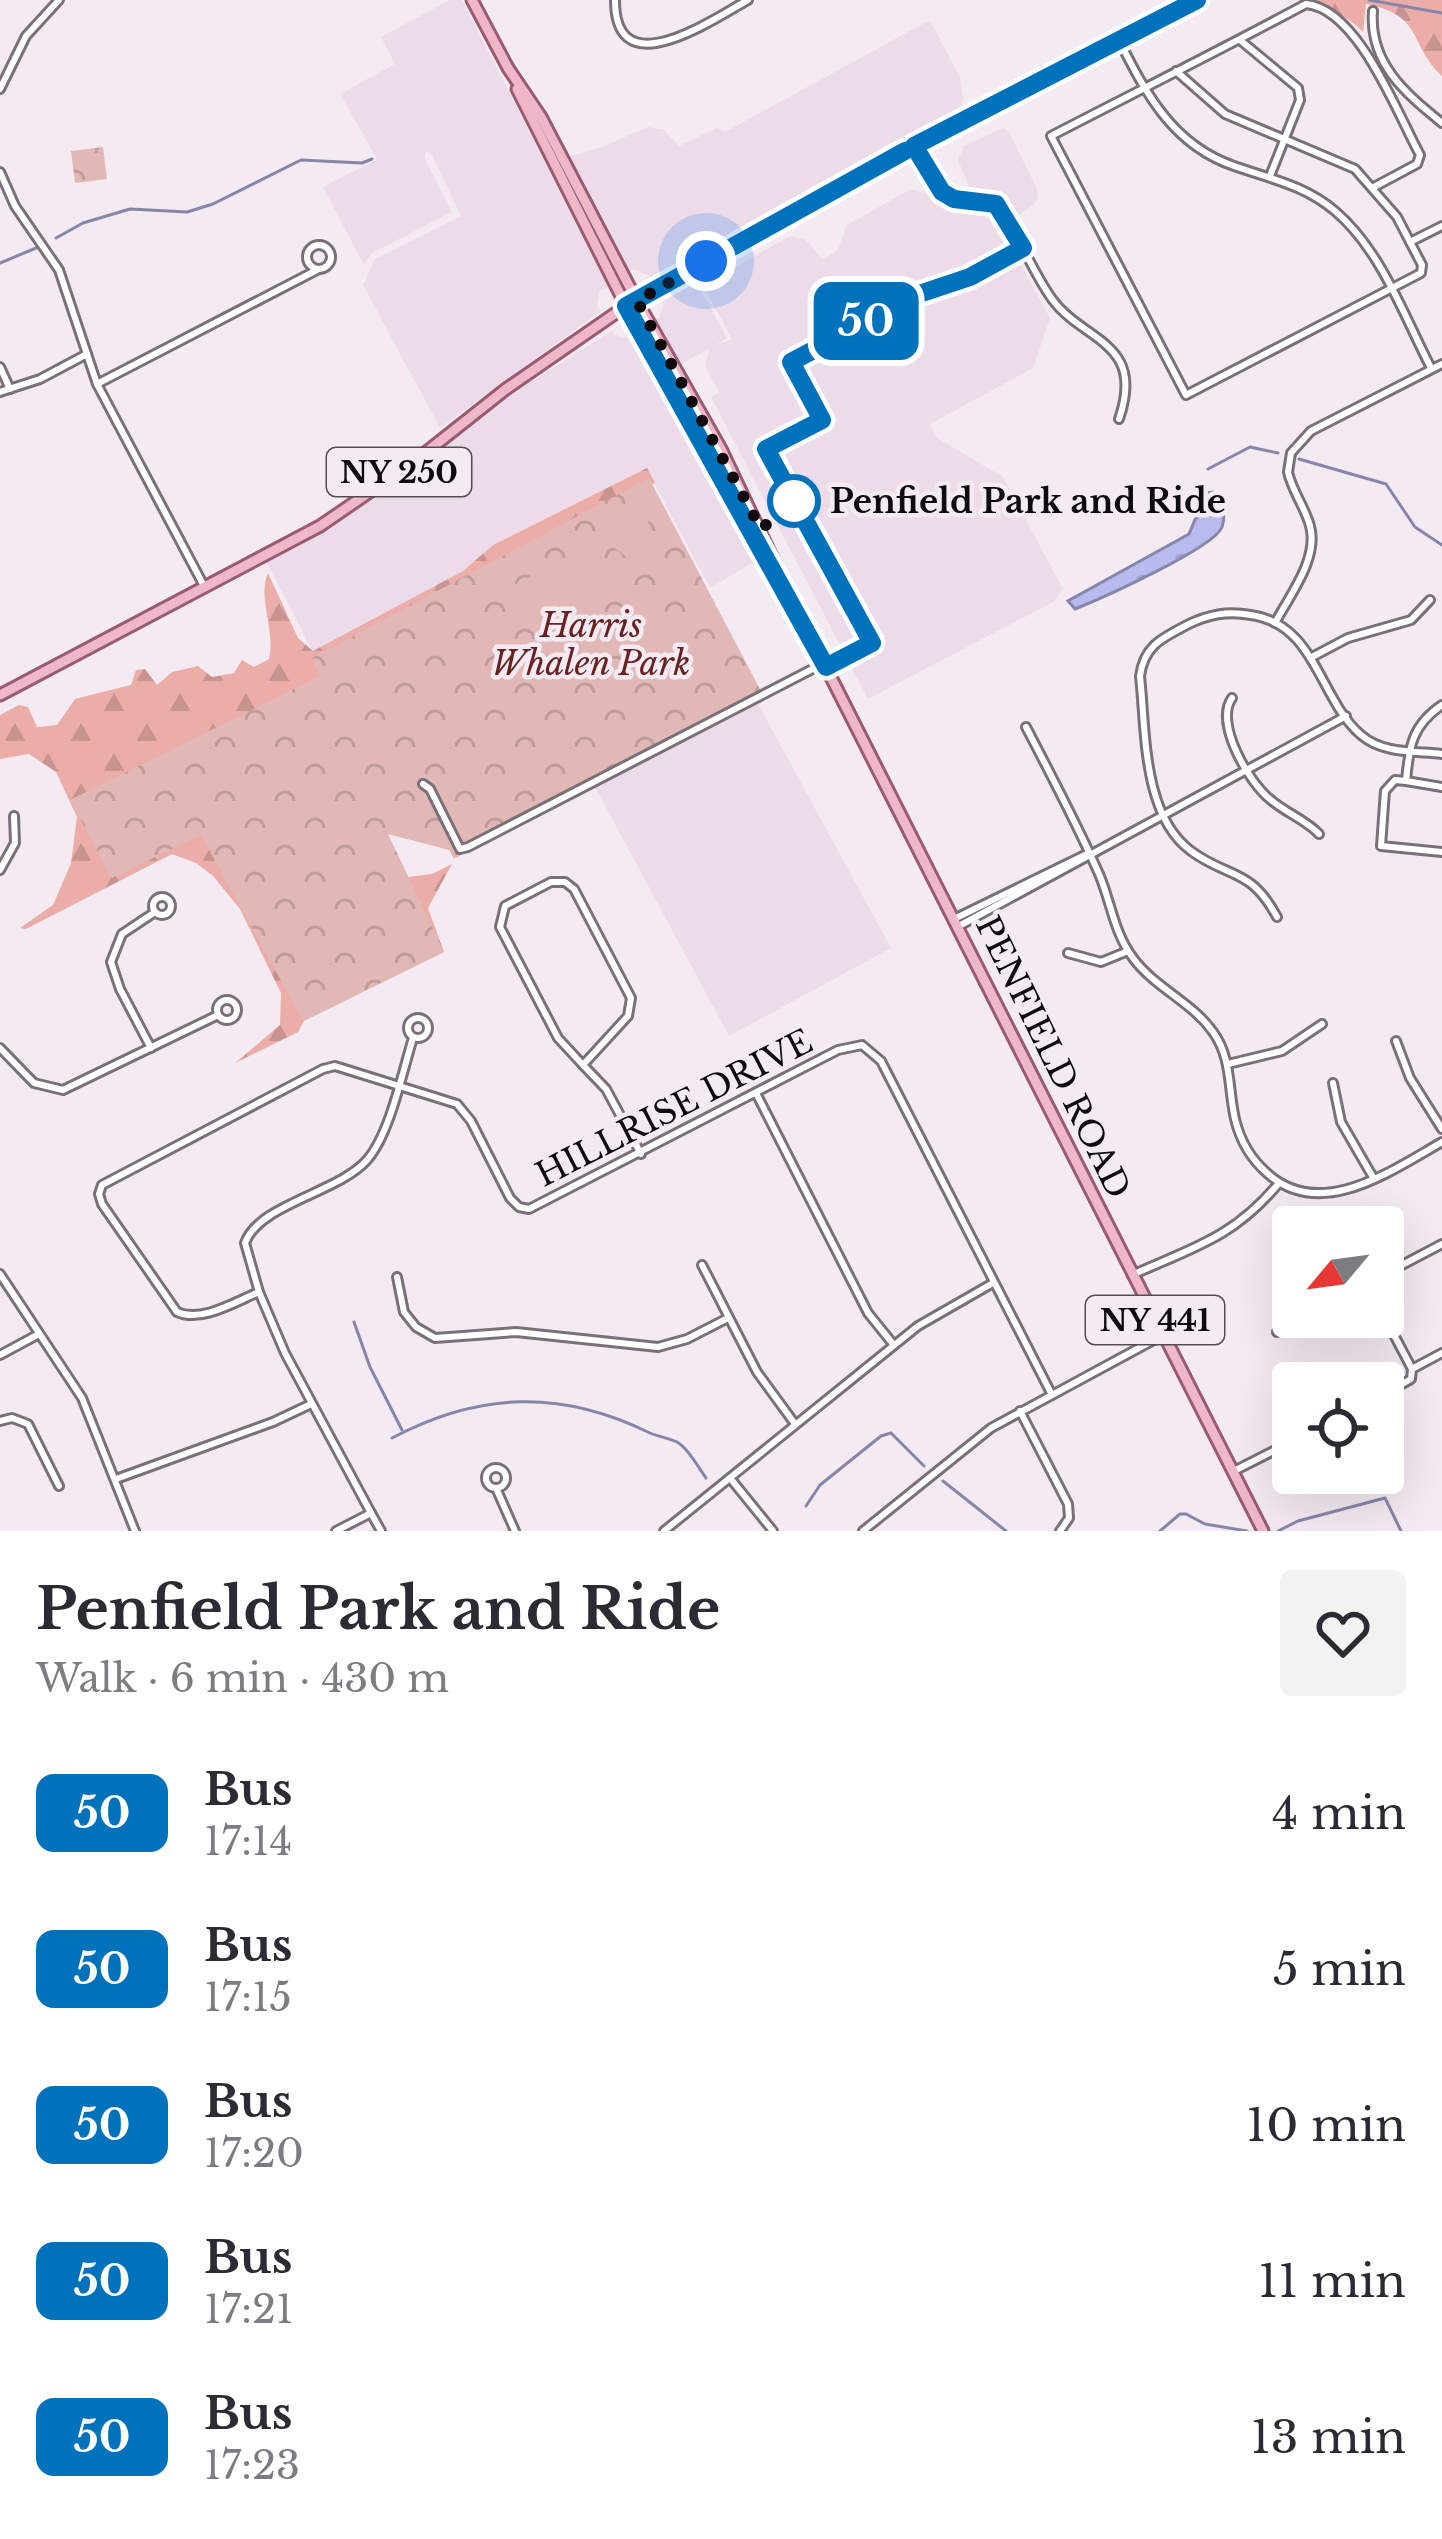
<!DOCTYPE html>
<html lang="en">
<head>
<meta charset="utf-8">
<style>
  body { margin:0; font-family:"Libre Baskerville",serif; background:#f2f2f3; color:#2b2b33; height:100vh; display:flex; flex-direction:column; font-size:45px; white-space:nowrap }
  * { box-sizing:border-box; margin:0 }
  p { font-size:39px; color:#7c7c81 }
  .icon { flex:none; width:66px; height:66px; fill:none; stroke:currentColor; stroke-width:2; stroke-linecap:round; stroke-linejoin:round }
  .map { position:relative; height:1531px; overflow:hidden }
  .side { display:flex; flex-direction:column; background:#fff; flex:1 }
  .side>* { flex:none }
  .badge { padding:0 24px; border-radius:18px; font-size:42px; line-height:78px }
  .needle { width:78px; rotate:241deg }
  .buttons { position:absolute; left:1272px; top:1206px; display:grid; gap:24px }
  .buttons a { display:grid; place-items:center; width:132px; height:132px; border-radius:12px; background:#fff; box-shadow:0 12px 48px #0002; font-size:60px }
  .you { position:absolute; width:60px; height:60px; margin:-30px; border:9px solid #fff; border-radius:50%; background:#1a73e8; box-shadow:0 0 0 18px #1a73e833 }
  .map>.badge { position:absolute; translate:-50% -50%; box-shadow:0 0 0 6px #fff }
  .round { display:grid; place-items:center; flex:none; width:126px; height:126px; border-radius:12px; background:#f2f2f3 }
  .overview { display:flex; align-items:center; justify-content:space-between; height:204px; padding:0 36px }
  h1 { font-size:57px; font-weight:700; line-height:90px }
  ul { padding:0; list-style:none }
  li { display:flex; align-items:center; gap:36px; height:156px; padding:0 36px }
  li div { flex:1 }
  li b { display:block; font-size:45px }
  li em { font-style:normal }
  li .badge { min-width:132px; font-weight:700; text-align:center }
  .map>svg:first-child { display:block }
  .built { fill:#ecdce9 }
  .forest { fill:url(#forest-firs) }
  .park { fill:url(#park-crowns) }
  .garden { fill:#e1b8b5 }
  .water { fill:url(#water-ripples); stroke:#8686ab; stroke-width:3 }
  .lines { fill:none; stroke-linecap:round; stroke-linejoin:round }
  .stream { stroke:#8686ab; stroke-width:3 }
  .minor-casing { stroke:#7a7178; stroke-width:12 }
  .major-casing { stroke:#9a5b71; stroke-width:15 }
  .minor { stroke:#fff; stroke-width:6 }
  .major { stroke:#efb7ca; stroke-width:9 }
  .line-casing { stroke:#fff; stroke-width:27 }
  .line { stroke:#0072bc; stroke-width:18 }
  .walk { stroke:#0e0a0d; stroke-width:12; stroke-dasharray:0 21.6 }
  .stop-dot { fill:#fff; stroke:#0072bc; stroke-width:6 }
  .labels { text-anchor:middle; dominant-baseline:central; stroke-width:9; stroke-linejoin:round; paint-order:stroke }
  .shield { fill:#f4eaf2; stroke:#534d52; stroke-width:3 }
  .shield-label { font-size:30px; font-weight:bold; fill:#0e0a0d }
  .stop-label { font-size:33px; font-weight:bold; fill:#0e0a0d; stroke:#f4eaf2; text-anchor:start }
  .park-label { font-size:33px; font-style:italic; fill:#6a2122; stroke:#f4eaf2 }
  .street-label { font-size:33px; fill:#0e0a0d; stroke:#f4eaf2 }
</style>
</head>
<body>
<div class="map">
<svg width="1442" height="1531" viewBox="0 0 1442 1531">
  <defs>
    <pattern id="forest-firs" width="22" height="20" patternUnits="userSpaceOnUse" patternTransform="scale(3)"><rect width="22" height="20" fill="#ebada8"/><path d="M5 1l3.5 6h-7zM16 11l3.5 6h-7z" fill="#c8948f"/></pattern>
    <pattern id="park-crowns" width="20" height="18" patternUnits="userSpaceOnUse" patternTransform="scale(3)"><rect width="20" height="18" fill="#e1b8b5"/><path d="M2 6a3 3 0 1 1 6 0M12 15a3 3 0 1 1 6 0" fill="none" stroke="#c09d9a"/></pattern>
    <pattern id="water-ripples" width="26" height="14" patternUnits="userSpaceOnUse" patternTransform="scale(3)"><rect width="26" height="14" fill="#b9bbef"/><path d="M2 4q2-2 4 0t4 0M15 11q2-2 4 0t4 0" fill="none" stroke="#9e9fcc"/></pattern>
  </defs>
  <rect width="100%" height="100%" fill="#f4eaf2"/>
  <g class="built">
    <polygon points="450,0 462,0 609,288 600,290 597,306 601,311 440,428 363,285 375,259 461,216 430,151 425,153 425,159 452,212 372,253 364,265 323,187 377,159 340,94 395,64 381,37"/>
    <polygon points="930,20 960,78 963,97 960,115 895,146 659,277 649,281 647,277 651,276 632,269 629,273 567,157 602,147 648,127 664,130 679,146 717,128 725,132"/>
    <polygon points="1003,128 1009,132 1037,189 1038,198 1033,205 1017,216 1008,200 994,192 969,187 958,160 964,146"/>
    <polygon points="911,189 994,216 1050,318 1033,368 930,424 937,438 1003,477 1063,589 1053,602 868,699 711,397 719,392 705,366 709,349 679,365 654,318 659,318 664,303 659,298 694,278 727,338 716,345 732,339 703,285 790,236 806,240 823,260 838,250 847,225"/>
    <polygon points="613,330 614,335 634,340 637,335 642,342 760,558 710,588 647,469 493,545 463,571 313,652 266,561 299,546 377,497 521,388"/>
    <polygon points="758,704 891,948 729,1036 594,785"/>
  </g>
  <g class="forest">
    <path d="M1317,0H1442V76C1408,44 1424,15 1366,4L1363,32C1349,16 1332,14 1317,0Z"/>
    <path d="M647,468L655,483L590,526L375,810L408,877L432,874L452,864L428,908L444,952L304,1021L298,1032L235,1063L280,1025L281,993L240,909L213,876L196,863L172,854L26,929L20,928L53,905L71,863L77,817L56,772L29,754L0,759V715L19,705L28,707L37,727L57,725L75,699L131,685L136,670L145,669L157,685L172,672L198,666L212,677L234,673L242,660L254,667L269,659C276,631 257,598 268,573L298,638L313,651L463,571L493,545Z"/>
  </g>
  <g class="park">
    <polygon points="103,147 107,179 75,183 71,151"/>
    <polygon points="649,478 761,691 470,843 472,849 454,859 449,850 388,834 444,952 303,1021 201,835 112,878 70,800 320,676 312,658"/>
  </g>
  <g class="garden">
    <polygon points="640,502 654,537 644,550 627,557 613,547 605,527 611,515"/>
    <polygon points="587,548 607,588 535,626 514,585"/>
    <path d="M643,601L681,619L687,628L676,666L653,663C634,640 628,627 643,601Z"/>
  </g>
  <path class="water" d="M1213,492C1221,503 1227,513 1222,527C1214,548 1100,599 1075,609L1068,601L1189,534L1206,493Z"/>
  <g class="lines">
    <g class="stream">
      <polyline points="1369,0 1442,13"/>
      <polyline points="56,238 83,223 130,209 187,212 213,204 301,160 362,163 372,159"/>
      <polyline points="0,263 36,248"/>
      <polyline points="1299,459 1386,484 1415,527 1442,545"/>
      <polyline points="1208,469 1250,447 1278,453"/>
      <polyline points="354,1322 370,1367 402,1430"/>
      <path d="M392,1438C479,1392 561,1389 650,1433C659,1437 669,1438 677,1442C688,1448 698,1467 706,1478"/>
      <polyline points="943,1481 1006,1531"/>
      <polyline points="806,1506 820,1485 881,1436 891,1433 924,1466"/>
      <polyline points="1160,1531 1180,1514 1186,1514 1205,1524 1247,1531"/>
      <polyline points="1278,1531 1298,1521 1385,1498 1401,1531"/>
    </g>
    <g class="minor-casing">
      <g id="minor">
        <path d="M615,0C615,88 713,19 748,0"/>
        <path d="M1373,11C1369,63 1405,93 1442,123"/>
        <path d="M1119,40C1146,94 1173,145 1234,166C1271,179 1304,185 1335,211C1381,250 1404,316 1431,368"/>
        <polyline points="1240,40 1298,88 1300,100 1270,176"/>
        <path d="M1176,71L1225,114L1355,169L1397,217L1422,265L1421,273L1186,395L1051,136C1136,92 1222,49 1306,4C1358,9 1397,113 1420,155L1417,164L1374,187"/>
        <polyline points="0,89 26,36 59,0"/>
        <path d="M914,147C918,170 938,199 964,201C979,202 988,199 1001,209C1020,238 1032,271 1052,299C1083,342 1146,341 1119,419"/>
        <polyline points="916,148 934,182"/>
        <polyline points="0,172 15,206 59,270 97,384 204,586"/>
        <polyline points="1410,242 1442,226"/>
        <circle cx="319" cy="257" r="12"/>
        <polyline points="0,367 10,389"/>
        <polyline points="97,384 317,270"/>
        <polyline points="0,392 40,379 87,354"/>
        <path d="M1275,623C1290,595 1319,558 1310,526C1305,507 1292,491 1288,472L1291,453L1311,431L1442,364"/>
        <polyline points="1312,657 1348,638 1411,620 1430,600"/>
        <path d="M1232,698C1214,723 1249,783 1271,800C1286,813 1306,820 1319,834"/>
        <path d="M1442,705C1412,725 1409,747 1406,781L1395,780L1385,791L1381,846L1442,852"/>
        <path d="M1026,727C1051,775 1077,824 1099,874C1111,902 1114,933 1133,958C1155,988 1192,1002 1213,1032C1232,1058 1228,1089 1235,1119C1240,1140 1251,1159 1267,1173C1321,1222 1392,1170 1442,1142"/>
        <polyline points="1406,781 1442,787"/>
        <polyline points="423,784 430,789 460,849 468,847 824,663"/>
        <polyline points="0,870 15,843 14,816"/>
        <polygon points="551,882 565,882 574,889 631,998 628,1016 583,1065 558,1038 500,927 505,906"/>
        <circle cx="162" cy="906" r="9"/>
        <path d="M1277,917C1250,867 1229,879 1191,851C1142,815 1146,730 1140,676C1144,646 1162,638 1187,625C1209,614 1227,611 1251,615C1316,624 1319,699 1361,735C1383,754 1415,751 1442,754"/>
        <polyline points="954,919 1085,855"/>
        <polyline points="959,926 1346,716"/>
        <polyline points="1068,953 1101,962 1128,951"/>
        <circle cx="227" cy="1010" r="10"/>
        <circle cx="418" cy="1028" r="10"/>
        <polyline points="1396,1041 1410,1078 1442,1129"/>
        <polyline points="0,1048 34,1083 63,1090 218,1015"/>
        <polyline points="151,1048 120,989 111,962 122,934 155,912"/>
        <polyline points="1228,1064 1282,1051 1322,1024"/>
        <polyline points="583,1065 606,1089 641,1154"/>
        <polyline points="1333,1083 1341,1122 1374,1179"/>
        <polyline points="757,1095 868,1313 893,1344"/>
        <polyline points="702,1265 757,1372 795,1424"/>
        <polyline points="0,1274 82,1398 135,1531"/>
        <path d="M1132,1275C1195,1247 1234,1237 1279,1183"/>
        <polyline points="1383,1275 1442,1244"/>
        <polyline points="397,1277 404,1312 416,1327 435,1338 516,1332 658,1347 687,1339 728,1318"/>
        <path d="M259,1292C235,1302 201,1323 177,1312L102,1204L99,1194L102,1185L323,1069L335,1066L457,1104L471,1121L510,1198L519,1207L529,1209L838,1050L862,1045L881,1061L1052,1395"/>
        <polyline points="1383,1314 1412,1369"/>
        <polyline points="1277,1332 1304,1317"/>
        <polyline points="0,1355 39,1334"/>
        <polyline points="1383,1395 1411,1379 1412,1369 1442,1353"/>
        <polyline points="1020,1411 1068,1504 1069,1518 1060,1531"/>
        <polyline points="0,1421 12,1418 28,1424 59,1486"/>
        <circle cx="496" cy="1478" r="10"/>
        <polyline points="1232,1472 1293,1441"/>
        <polyline points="730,1478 773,1531"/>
        <polyline points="116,1479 273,1422 309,1405"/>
        <polyline points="496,1488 515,1531"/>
        <path d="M371,1513L285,1353L259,1292L245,1243C259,1204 338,1193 367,1160C390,1134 402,1073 413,1038"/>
        <polyline points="336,1531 371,1513 381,1531"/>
        <polyline points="664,1531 918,1326 993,1283"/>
        <polyline points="863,1531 991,1428 1163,1335"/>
      </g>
    </g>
    <g class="major-casing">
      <g id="major">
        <polyline points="472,0 508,68"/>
        <polyline points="508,68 541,117 637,301 721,449 805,626 1263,1531"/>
        <polyline points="517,89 626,306 777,577"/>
        <polyline points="0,695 320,526 415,461 506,389 626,306 914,146 1197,0"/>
      </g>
    </g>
    <use href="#minor" class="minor"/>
    <use href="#major" class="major"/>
  </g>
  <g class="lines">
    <g class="line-casing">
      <polyline id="line" points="905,151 626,306 826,667 872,643 766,449 822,420 791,362 919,294 970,277 1023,248 996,204 954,199 942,192 914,146 1197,0"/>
    </g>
    <use href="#line" class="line"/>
    <polyline class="walk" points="706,261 637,301 761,529 794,501"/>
  </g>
  <circle class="stop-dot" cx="794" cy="501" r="24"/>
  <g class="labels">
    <g class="shield">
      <rect x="327" y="448" width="144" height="48" rx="9"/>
      <rect x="1086" y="1296" width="138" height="48" rx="9"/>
    </g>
    <g class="shield-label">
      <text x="399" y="472">NY 250</text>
      <text x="1155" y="1320">NY 441</text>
    </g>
    <g class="stop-label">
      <text x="830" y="501">Penfield Park and Ride</text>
    </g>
    <g class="park-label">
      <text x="591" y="625">Harris<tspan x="591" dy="38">Whalen Park</tspan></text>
    </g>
    <g class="street-label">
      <text transform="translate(1053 1057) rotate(64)">PENFIELD ROAD</text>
      <text transform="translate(674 1108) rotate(-27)">HILLRISE DRIVE</text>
    </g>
  </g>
</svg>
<div class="buttons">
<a><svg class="needle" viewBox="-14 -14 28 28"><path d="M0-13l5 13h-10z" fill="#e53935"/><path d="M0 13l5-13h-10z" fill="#7c7c81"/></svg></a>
<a><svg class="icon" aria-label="locate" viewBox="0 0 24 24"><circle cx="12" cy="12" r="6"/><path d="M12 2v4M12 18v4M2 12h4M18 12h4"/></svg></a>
</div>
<div class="you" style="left:706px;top:261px"></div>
<b class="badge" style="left:866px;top:321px;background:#0072bc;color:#fff">50</b>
</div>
<section class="side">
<div class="overview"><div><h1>Penfield Park and Ride</h1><p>Walk · 6 min · 430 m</p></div><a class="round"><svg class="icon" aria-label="heart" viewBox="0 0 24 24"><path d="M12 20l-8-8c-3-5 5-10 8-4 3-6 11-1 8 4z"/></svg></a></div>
<ul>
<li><span class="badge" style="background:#0072bc;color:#fff">50</span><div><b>Bus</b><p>17:14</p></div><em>4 min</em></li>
<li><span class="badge" style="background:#0072bc;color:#fff">50</span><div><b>Bus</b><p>17:15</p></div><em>5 min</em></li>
<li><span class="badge" style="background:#0072bc;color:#fff">50</span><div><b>Bus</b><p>17:20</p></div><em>10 min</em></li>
<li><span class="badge" style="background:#0072bc;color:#fff">50</span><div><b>Bus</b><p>17:21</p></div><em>11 min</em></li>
<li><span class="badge" style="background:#0072bc;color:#fff">50</span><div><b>Bus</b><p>17:23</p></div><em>13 min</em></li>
</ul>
</section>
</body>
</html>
